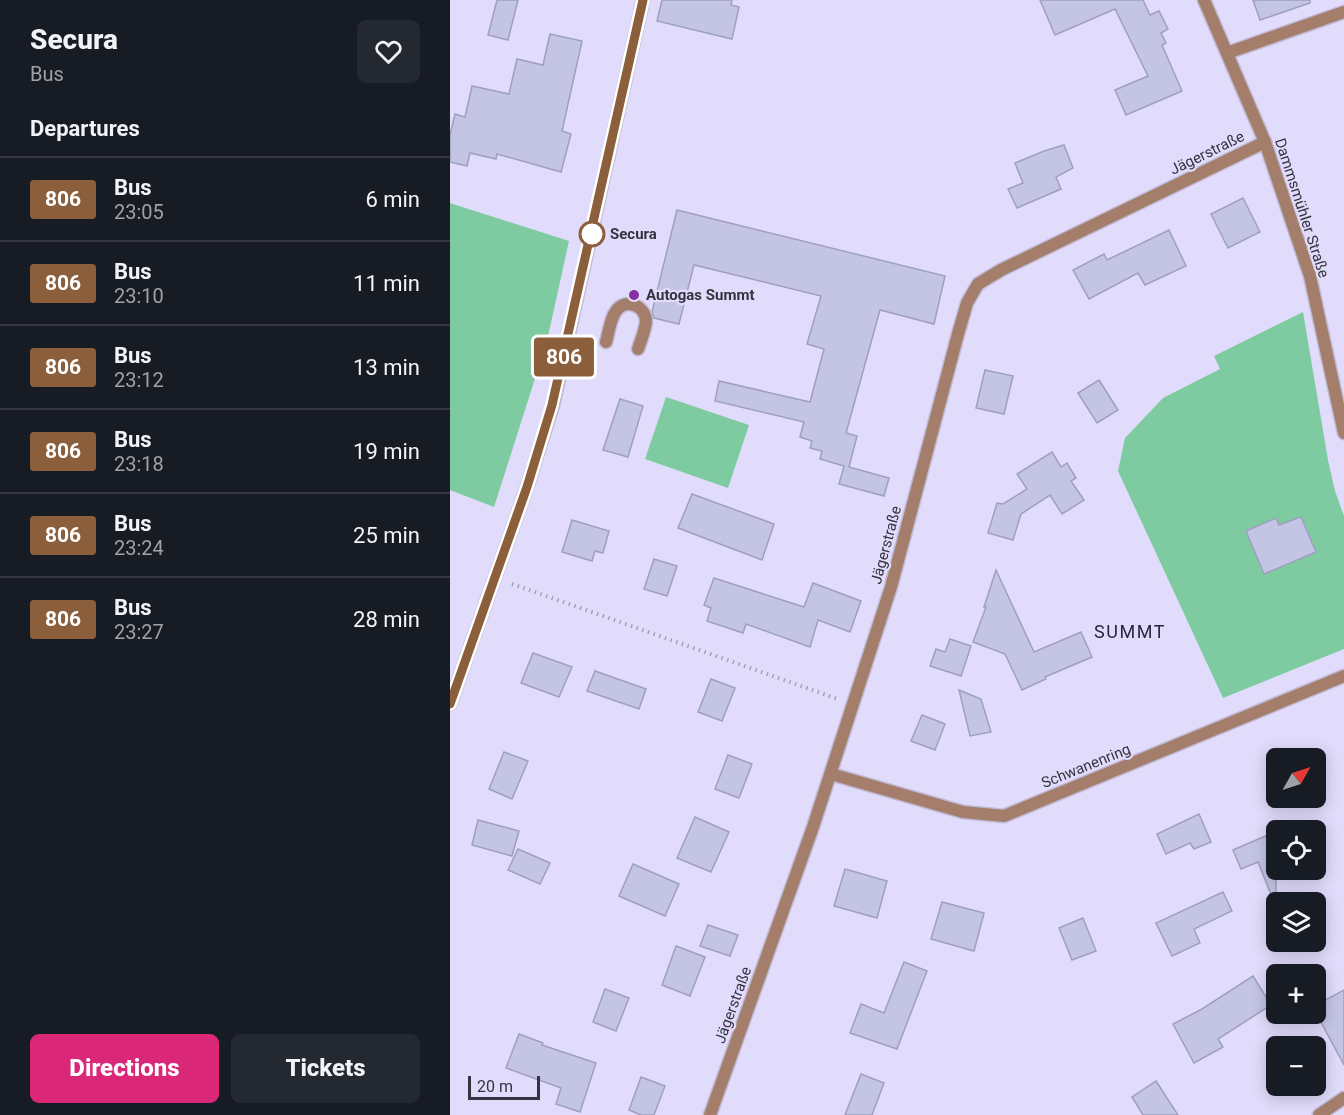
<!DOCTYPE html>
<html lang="en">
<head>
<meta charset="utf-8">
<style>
  body { margin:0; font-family:Roboto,sans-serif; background:#242831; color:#f1f3f6; height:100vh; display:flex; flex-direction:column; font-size:22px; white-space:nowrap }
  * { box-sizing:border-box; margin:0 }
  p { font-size:20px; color:#9ea1a6 }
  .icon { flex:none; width:33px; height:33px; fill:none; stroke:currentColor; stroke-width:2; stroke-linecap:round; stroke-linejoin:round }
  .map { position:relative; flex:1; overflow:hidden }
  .panel { display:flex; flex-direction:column; background:#171b24; width:450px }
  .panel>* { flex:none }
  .badge { padding:0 12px; border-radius:4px; font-size:21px; line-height:39px }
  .needle { width:39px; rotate:51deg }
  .buttons { position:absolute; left:816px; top:748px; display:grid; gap:12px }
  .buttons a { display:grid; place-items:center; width:60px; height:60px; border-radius:9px; background:#171b24; box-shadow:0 3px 15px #0003; font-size:30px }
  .scale { position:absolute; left:18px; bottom:15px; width:72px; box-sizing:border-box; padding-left:6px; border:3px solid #363340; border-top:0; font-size:16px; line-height:21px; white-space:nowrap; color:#363340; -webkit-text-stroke:4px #e2dcfc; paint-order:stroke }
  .map>.badge { position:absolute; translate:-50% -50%; box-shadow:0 0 0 3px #fff }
  h2 { padding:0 30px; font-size:22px; line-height:54px }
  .round { display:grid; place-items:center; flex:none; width:63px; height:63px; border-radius:9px; background:#242831 }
  .summary { display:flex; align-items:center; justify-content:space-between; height:102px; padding:0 30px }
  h1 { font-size:28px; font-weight:800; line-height:45px }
  .cta { display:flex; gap:12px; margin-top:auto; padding:12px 30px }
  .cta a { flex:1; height:69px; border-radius:9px; background:#db2777; color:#fff; font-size:24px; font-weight:800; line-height:69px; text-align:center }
  .cta a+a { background:#242831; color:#f1f3f6 }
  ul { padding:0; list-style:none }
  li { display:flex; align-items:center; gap:18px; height:84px; padding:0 30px; border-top:2px solid #363941 }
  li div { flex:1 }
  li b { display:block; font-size:22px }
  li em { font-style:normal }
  li .badge { min-width:66px; font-weight:700; text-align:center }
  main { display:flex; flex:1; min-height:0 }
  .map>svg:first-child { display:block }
  .green { fill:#7fcba1 }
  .building { fill:#c4c4e5; stroke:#9f9fbe; stroke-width:1.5 }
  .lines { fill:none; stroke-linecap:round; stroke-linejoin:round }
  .service-casing { stroke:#c0bad6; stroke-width:15 }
  .minor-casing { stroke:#c0bad6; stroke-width:15 }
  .secondary-casing { stroke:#c0bad6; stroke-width:15 }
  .path { stroke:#a5a0ba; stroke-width:4; stroke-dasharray:1.5 4.5; stroke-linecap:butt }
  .service { stroke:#a47e6b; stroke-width:12 }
  .minor { stroke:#a47e6b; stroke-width:12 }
  .secondary { stroke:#834e32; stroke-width:12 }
  .line-casing { stroke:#fff; stroke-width:14 }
  .line { stroke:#8b5e3c; stroke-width:9 }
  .stop-dot { fill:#fff; stroke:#8b5e3c; stroke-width:3 }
  .poi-dot { fill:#8432a2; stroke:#e2dcfc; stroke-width:2 }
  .labels { text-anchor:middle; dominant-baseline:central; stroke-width:4.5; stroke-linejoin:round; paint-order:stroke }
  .street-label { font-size:15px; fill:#363340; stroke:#e2dcfc }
  .stop-label { font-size:15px; font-weight:bold; fill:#363340; stroke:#e2dcfc; text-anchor:start }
  .poi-label { font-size:15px; font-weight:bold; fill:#363340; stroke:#e2dcfc; text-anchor:start }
  .quarter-label { font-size:18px; letter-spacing:1.5px; fill:#2a243d; stroke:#e2dcfc }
</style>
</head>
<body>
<main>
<section class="panel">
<div class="summary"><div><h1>Secura</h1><p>Bus</p></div><a class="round"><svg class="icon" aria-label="heart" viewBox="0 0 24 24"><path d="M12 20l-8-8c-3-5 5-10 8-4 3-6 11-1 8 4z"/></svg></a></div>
<h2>Departures</h2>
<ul>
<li><span class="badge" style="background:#8b5e3c;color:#fff">806</span><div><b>Bus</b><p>23:05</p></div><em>6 min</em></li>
<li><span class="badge" style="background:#8b5e3c;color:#fff">806</span><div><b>Bus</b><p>23:10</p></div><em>11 min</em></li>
<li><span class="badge" style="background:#8b5e3c;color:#fff">806</span><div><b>Bus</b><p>23:12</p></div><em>13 min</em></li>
<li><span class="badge" style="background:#8b5e3c;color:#fff">806</span><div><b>Bus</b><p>23:18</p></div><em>19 min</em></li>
<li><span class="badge" style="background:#8b5e3c;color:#fff">806</span><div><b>Bus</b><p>23:24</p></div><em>25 min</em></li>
<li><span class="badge" style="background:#8b5e3c;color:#fff">806</span><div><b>Bus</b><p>23:27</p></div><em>28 min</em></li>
</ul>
<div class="cta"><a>Directions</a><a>Tickets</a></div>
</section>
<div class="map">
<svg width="894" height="1115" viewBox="0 0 894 1115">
  <rect width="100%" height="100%" fill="#e2dcfc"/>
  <g class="green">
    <polygon points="0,203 119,241 97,341 44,507 0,490"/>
    <polygon points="853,312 878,460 885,491 894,516 894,649 773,698 668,471 675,438 713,398 770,369 764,356"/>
    <polygon points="216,397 299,425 278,488 195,459"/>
  </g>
  <g class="building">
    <polygon points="47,0 68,0 58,40 38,35"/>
    <polygon points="212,0 282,0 281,5 289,7 282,39 207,21"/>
    <polygon points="590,0 693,0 700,15 709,11 718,29 711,33 716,43 712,45 732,91 676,115 665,90 698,76 665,9 605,35"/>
    <polygon points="803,0 860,0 860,3 810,20"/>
    <polygon points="100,34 132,41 112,131 121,134 111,172 47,154 46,159 20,153 17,166 0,162 0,135 5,114 15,117 22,86 59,94 67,59 93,65"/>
    <polygon points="614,145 623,168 606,177 611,189 567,208 558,189 573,183 565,163 594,151"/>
    <polygon points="793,198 810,232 778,248 761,214"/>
    <polygon points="227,210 495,276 484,324 430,310 396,433 407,436 399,467 439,478 434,496 389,484 394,466 370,459 372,451 360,448 362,441 350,437 354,422 265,401 269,381 360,402 374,349 357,344 371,296 244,265 229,324 204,318 202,312"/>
    <polygon points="719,230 736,266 695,285 688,273 639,299 623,270 654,254 657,260"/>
    <polygon points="535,370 563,376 554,414 526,408"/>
    <polygon points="649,380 668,410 647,423 628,393"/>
    <polygon points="170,399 193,406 178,457 153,450"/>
    <polygon points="602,452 611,467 617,463 626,478 621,481 634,500 612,514 600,495 571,514 563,540 538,533 547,503 553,504 577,489 567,474"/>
    <polygon points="242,494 324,524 312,560 228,528"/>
    <polygon points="851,517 866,552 814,574 796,531 826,518 829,525"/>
    <polygon points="122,520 159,531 153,553 145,551 142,561 112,552"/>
    <polygon points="204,559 227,566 217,596 194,589"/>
    <polygon points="546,570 584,652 631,632 642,657 595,677 596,679 572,690 555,654 523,642 536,607 534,607"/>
    <polygon points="264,578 354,607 363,583 411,601 400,632 368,620 360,647 296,624 293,633 257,621 261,608 254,605"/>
    <polygon points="500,639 521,646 511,676 480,666 486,649 495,652"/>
    <polygon points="83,653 122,667 109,697 71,683"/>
    <polygon points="145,671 196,689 189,709 137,691"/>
    <polygon points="261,679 285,688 272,721 248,712"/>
    <polygon points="509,690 531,699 541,732 520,736"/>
    <polygon points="472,715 495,724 485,750 461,741"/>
    <polygon points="54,752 78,761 62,799 39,789"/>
    <polygon points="278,755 302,764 289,798 265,789"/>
    <polygon points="749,814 761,842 744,849 740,843 716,854 707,834"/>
    <polygon points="245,817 279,832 261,872 227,858"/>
    <polygon points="28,820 69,831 62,856 22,845"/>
    <polygon points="820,834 826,850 826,907 808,862 791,869 783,850"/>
    <polygon points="68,849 100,863 90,884 58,870"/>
    <polygon points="183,864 229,884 215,916 169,896"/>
    <polygon points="395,869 437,881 427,918 384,906"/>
    <polygon points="773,892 782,911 744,929 750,943 722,956 706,923"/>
    <polygon points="492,902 534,913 524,951 481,939"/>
    <polygon points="633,918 646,951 622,960 609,928"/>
    <polygon points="258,925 288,935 280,956 250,946"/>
    <polygon points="226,946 255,957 240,996 212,985"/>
    <polygon points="454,962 477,971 447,1049 400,1033 411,1004 434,1013"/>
    <polygon points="803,976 821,1005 768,1039 773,1047 744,1063 723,1024 752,1009"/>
    <polygon points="155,989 179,998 166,1031 143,1022"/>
    <polygon points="894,990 894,1065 866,1013 866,1005"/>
    <polygon points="69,1034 93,1043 92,1045 146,1063 130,1112 106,1104 111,1088 56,1068"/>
    <polygon points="411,1074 434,1083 422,1115 395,1115"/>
    <polygon points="191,1077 215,1086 204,1115 191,1115 179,1110"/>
    <polygon points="706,1081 728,1115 693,1115 682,1097"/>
  </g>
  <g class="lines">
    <g class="service-casing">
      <path id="service" d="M156,342C159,332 160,319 166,311C176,297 196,306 196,322C195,330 191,341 188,349"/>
    </g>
    <g class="minor-casing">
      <g id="minor">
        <polyline points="754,0 815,142 860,276 894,433"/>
        <polyline points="777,53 894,12"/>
        <polyline points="381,774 513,812 554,816 894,676"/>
        <polyline points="260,1115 363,827 441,587 508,334 517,303 528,284 551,270 815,142"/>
        <polyline points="869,1115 894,1098"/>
      </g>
    </g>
    <g class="secondary-casing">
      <polyline id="secondary" points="0,704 77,487 103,405 193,0"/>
    </g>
    <polyline class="path" points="62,584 388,699"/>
    <use href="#service" class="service"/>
    <use href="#minor" class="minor"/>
    <use href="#secondary" class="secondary"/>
  </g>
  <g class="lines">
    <g class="line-casing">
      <polyline id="line" points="0,704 77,487 102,405 193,0"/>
    </g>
    <use href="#line" class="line"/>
  </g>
  <circle class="stop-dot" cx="142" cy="234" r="12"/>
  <circle class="poi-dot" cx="184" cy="295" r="6"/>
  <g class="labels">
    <g class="street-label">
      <text transform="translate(757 153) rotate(-26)">Jägerstraße</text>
      <text transform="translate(852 208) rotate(72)">Dammsmühler Straße</text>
      <text transform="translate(436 545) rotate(-75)">Jägerstraße</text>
      <text transform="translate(636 766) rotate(-22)">Schwanenring</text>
      <text transform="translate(283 1005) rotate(-70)">Jägerstraße</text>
    </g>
    <g class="stop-label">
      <text x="160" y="234">Secura</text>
    </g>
    <g class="poi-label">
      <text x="196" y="295">Autogas Summt</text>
    </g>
    <g class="quarter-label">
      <text x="680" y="631">SUMMT</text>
    </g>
  </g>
</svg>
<div class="buttons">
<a><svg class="needle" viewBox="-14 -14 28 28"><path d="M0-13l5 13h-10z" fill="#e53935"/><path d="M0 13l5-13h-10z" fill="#9ea1a6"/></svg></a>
<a><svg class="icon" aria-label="locate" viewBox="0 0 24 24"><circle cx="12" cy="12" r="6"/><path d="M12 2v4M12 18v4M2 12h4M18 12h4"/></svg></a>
<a><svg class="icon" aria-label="layers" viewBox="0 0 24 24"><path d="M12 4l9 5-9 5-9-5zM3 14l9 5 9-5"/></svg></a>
<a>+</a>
<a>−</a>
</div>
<div class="scale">20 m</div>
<b class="badge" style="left:114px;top:357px;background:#8b5e3c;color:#fff">806</b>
</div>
</main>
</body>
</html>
